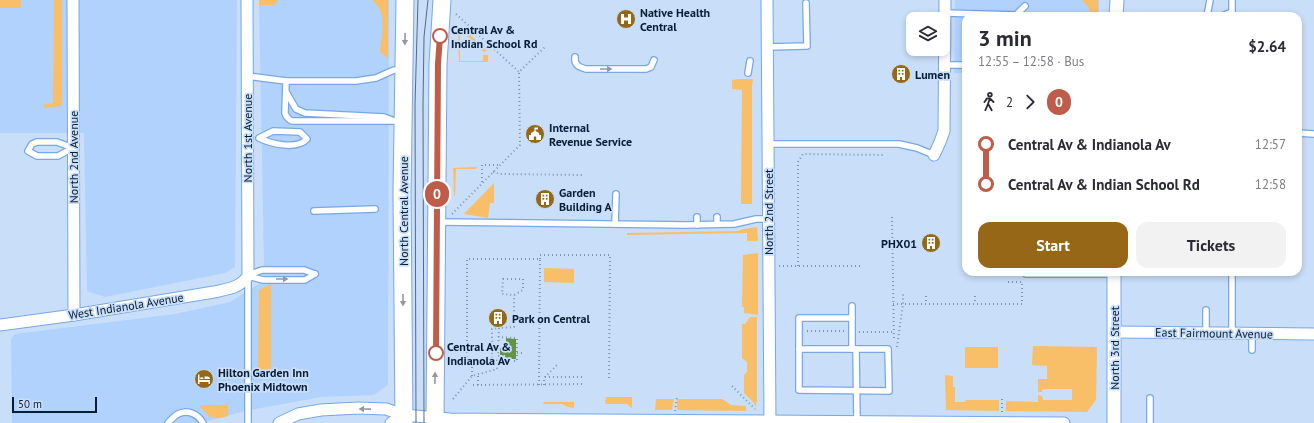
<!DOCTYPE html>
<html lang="en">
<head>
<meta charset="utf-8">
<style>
  body { margin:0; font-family:"PT Sans",sans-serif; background:#f2f2f3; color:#2b2b33; height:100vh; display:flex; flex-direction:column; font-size:15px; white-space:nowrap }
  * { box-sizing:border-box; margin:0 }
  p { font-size:13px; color:#7c7c81 }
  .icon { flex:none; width:22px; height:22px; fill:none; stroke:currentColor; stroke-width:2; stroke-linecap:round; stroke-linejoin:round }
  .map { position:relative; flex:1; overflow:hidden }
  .drawer { position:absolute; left:962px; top:12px; width:340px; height:264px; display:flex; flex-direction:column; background:#fff; border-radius:12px; box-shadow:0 2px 6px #0003 }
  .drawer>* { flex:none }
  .badge { padding:0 8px; border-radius:13px; font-size:14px; line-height:26px }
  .tools { position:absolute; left:906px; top:12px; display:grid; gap:8px }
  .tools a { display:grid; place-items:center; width:44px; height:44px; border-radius:8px; background:#fff; box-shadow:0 2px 6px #0003; font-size:20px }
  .scale { position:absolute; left:12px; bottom:10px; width:85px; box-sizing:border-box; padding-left:4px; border:2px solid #081c34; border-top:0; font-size:11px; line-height:14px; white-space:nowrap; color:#081c34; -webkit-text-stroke:3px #c9def8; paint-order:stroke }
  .map>.badge { position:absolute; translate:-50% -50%; box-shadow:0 0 0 2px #fff }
  .legs { display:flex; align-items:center; gap:6px; height:44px; padding:0 16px; font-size:13px }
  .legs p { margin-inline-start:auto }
  .headline { display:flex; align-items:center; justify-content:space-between; height:68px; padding:0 16px }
  h1 { font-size:22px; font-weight:700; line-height:30px }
  .action { display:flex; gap:8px; margin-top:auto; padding:8px 16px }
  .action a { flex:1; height:46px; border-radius:12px; background:#956716; color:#fff; font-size:16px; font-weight:700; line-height:46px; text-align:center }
  .action a+a { background:#f2f2f3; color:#2b2b33 }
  ul { padding:0 16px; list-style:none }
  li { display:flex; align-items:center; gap:14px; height:40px; font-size:15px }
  li i { display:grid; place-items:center; width:6px; height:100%; margin:0 5px; background:currentColor }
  li i::after { content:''; width:10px; height:10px; margin:-5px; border:3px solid; border-radius:50%; background:#fff }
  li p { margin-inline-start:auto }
  li:first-child i { background:linear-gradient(#0000 50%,currentColor 0) }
  li:last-child i { background:linear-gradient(currentColor 50%,#0000 0) }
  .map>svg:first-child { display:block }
  .built { fill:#b1d2fd }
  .green { fill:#f9be68 }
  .water { fill:#619543 }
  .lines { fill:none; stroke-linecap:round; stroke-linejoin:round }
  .service-casing { stroke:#76a7e7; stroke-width:8 }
  .minor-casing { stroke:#76a7e7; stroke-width:13 }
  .tertiary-casing { stroke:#76a7e7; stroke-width:15 }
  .primary-casing { stroke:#76a7e7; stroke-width:19 }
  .path { stroke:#7f94ad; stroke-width:2; stroke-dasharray:1 3; stroke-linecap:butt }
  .service { stroke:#fff; stroke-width:5.5 }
  .minor { stroke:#fff; stroke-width:11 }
  .tertiary { stroke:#fff; stroke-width:13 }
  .primary { stroke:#fff; stroke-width:17 }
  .tram { stroke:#566a83; stroke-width:1 }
  .oneway { fill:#9099a4 }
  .line-1-casing { stroke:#fff; stroke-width:9 }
  .line-1 { stroke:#be5d49; stroke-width:6 }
  .stop-1-dot { fill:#fff; stroke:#be5d49; stroke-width:2 }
  .labels { text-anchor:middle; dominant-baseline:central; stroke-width:3.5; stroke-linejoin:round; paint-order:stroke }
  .poi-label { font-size:12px; font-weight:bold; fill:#081c34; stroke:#c9def8; text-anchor:start }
  .stop-label { font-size:12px; font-weight:bold; fill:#081c34; stroke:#c9def8; text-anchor:start }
  .street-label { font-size:12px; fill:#081c34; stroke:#c9def8 }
</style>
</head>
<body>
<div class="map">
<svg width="1314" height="423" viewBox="0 0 1314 423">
  <rect width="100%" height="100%" fill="#c9def8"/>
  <g class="built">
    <polygon points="0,0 237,0 235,267 225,273 105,297 87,291 84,133 0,133"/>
    <polygon points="259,0 389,0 388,385 374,395 321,397 245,411 201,423 12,423 11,339 15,334 175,314 230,302 259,284 264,263"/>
    <polygon points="955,0 1099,0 1099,16 966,16 966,73 954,73"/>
  </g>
  <g class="green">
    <rect x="0" y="0" width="21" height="8"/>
    <polygon points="54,0 62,0 62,101 61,106 45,108 43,107 45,104 53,103"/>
    <polygon points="259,0 278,0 275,5 259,5"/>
    <path d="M372,0H388V58L380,52C382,34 388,12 372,0Z"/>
    <polygon points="1082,0 1098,0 1098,16 1089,16 1089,8"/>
    <polygon points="458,29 465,29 468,31 466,34 464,32 460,32 460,61 483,61 483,55 488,55 488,62 459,62"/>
    <polygon points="469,34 487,51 484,52 467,36"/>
    <polygon points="739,79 753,79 752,86 752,204 741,204 742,90 732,89 732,80"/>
    <polygon points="477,167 476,169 456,169 455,196 454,196 453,168"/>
    <polygon points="494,183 494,203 490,203 488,218 464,214"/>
    <polygon points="757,227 758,241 747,241 747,233 627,235 627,233 738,231 744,229"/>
    <polygon points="758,253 758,315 744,313 744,307 742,307 743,255"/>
    <polygon points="544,268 574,269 574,283 544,282"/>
    <polygon points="271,284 271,369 258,369 259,290"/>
    <polygon points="750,317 757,317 757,401 755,407 754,403 744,393 744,375 747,372 747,362 742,358 742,324 745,324"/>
    <polygon points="1033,346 1097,347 1096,400 1087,412 1006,411 1006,401 1038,402 1038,395 1042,396 1043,400 1072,400 1072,389 1042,389 1042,392 1038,392 1038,379 1047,379 1047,366 1032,365"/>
    <rect x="965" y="347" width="33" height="21"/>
    <polygon points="945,375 953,376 953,387 955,387 955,402 965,402 966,400 999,400 999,411 946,410"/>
    <polygon points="606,397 632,397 632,408 627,404 606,404 605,400 606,400"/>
    <polygon points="656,399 674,399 672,410 655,410"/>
    <polygon points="677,399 722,399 731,405 746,406 746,411 677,410"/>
    <polygon points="544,402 574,402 574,408 568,407 562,404 543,404"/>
    <path d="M199,405H228V416C212,421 209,417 199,405Z"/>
  </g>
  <polygon class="water" points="506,338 516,339 516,359 505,359 505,355 500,355 500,348 506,348"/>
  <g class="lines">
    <g class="service-casing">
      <g id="service">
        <polyline points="944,13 1016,15 1025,6"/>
        <polyline points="1207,16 1210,0"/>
        <polyline points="1222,16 1232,12"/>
        <polyline points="1232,16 1232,0"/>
        <polyline points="767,47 807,46 806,3"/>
        <path d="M575,57C574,65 579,67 586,69H646L651,67L654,60"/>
        <polyline points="944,65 966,65"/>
        <polyline points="748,73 750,61"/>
        <polyline points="247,76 286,81 356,81 376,78 394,70 402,70"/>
        <path d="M286,81L285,113C286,117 288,119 292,121H402"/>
        <polyline points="286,92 296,109 305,113 384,117 392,120"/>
        <path d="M273,131L300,132L307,139C297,150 271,144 259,138Z"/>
        <polyline points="1298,133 1314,134"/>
        <polygon points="37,142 57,142 73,148 58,156 37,156 28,151 32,144"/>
        <polyline points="768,144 899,144 917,148 934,155"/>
        <polyline points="314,211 375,209"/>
        <polyline points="697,217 697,225"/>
        <polyline points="717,217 717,224"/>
        <polyline points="439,222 686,225 734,224 756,219 768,219"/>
        <polyline points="615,224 616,194"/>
        <polyline points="1232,272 1232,333"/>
        <polyline points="1026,274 1113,274"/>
        <polyline points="248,275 262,270 304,270 315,274"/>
        <polyline points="248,276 263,280 305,280 315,274"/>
        <polyline points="248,277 248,423"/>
        <polyline points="852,306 852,349"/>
        <polyline points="1206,310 1206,333"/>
        <polyline points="1252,333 1252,350"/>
        <polygon points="799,349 888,349 889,391 799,390"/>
        <polyline points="799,349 799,318 852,318"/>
        <polyline points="856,349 857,421"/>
        <polyline points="1150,398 1150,423"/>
        <path d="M168,423C171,420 174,416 178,414C187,409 198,414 203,423"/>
      </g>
    </g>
    <g class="minor-casing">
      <g id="minor">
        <polyline points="73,0 74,315"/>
        <polyline points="767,0 770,423"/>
        <polyline points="934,155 940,142 944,131 945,0"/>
        <path d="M0,325L74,315L214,292C227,289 240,288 248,276L247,0"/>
        <polyline points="1114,332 1314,334"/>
        <polyline points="279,423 298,414 321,410 358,408 386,409 404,415 450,419 1064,423"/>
        <polyline points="391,423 404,415"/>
      </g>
    </g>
    <g class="tertiary-casing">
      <g id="tertiary">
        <polyline points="1116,16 1117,0"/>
        <polyline points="1114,423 1114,272"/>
      </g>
    </g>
    <g class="primary-casing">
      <g id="primary">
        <polyline points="404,423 402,193 405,0"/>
        <polyline points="435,423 438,64 442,0"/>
      </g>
    </g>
    <g class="path">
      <polyline points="456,14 519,72"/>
      <polyline points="493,172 500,174 584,175"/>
      <polyline points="482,182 482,165 500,165"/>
      <polyline points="452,214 520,145 519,72 546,46"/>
      <polyline points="892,217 894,341"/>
      <polyline points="540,259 540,255 610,255 609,380"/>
      <polyline points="779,266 863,266"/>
      <polyline points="798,266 798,162 803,154 885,155"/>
      <polygon points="503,279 523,279 523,290 514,295 502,294"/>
      <polyline points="1008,282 1022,282"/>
      <polyline points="926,296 926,304"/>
      <polyline points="975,296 975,304"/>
      <polyline points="893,304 1022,304 1022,281"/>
      <polyline points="807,331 845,331"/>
      <polyline points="859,332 894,332"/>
      <polyline points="498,337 517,338 517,361 504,361 503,356 498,356 499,328 514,327 514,295"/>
      <polyline points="897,347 903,304 903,293"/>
      <polyline points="517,353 525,353"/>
      <polyline points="472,376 472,366 467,366 467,259 540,259 539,385"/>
      <polyline points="545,377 584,377"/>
      <polyline points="473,385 584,384"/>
      <polyline points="478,385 478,374"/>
      <polyline points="544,385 544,378 558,364"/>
      <polyline points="732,386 755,409"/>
      <polyline points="453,399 472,376 497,369 497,359 492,359 492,329 499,328"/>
      <polyline points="1002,399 1002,412"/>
      <polyline points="675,411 677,396"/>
    </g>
    <use href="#service" class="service"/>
    <use href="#minor" class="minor"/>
    <use href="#tertiary" class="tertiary"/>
    <use href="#primary" class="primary"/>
    <g class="tram">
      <polyline points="416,423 415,104 418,0"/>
      <polyline points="424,423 423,104 424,37 428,0"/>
    </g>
  </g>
  <defs><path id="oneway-solid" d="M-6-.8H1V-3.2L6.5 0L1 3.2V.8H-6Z"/></defs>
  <g class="oneway">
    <use href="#oneway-solid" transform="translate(405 39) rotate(91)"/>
    <use href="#oneway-solid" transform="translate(606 69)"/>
    <use href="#oneway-solid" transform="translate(282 279)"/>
    <use href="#oneway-solid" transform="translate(403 300) rotate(90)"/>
    <use href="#oneway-solid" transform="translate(435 378) rotate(-89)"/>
    <use href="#oneway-solid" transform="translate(365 409) rotate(-179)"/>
  </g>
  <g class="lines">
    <g class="line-1-casing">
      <polyline id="line-1" points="436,353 438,64 440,36"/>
    </g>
    <use href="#line-1" class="line-1"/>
  </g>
  <defs>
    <g id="hospital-disc" transform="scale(1)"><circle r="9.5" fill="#956716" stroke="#c9def8"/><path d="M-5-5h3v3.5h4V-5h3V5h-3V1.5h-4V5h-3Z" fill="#fff"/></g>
    <g id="building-disc" transform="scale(1)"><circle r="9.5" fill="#956716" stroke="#c9def8"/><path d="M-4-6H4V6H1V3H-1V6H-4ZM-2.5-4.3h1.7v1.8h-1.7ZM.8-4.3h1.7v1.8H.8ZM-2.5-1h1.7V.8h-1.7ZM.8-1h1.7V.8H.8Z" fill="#fff"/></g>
    <g id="civic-disc" transform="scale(1)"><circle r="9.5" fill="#956716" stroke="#c9def8"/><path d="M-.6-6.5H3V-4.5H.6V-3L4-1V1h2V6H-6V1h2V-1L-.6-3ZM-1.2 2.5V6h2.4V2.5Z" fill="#fff"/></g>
    <g id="hotel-disc" transform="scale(1)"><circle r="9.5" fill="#956716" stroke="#c9def8"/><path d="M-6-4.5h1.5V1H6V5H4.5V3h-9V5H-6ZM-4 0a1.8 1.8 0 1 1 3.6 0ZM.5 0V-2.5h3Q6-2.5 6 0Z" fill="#fff"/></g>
  </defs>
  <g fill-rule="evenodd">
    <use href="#hospital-disc" x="626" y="19"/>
    <use href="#building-disc" x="901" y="74"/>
    <use href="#civic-disc" x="535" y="134"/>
    <use href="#building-disc" x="545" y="199"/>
    <use href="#building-disc" x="931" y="243"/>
    <use href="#building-disc" x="498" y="318"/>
    <use href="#hotel-disc" x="204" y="379"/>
  </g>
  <g class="stop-1-dot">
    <circle cx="440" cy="36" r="7"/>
    <circle cx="436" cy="353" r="7"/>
  </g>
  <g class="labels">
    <g class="poi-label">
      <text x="640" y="12">Native Health<tspan x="640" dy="14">Central</tspan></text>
      <text x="915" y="74">Lumen</text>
      <text x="549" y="127">Internal<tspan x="549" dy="14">Revenue Service</tspan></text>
      <text x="559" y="192">Garden<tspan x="559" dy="14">Building A</tspan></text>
      <text x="917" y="243" text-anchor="end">PHX01</text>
      <text x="512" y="318">Park on Central</text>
      <text x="218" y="372">Hilton Garden Inn<tspan x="218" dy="14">Phoenix Midtown</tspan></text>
    </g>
    <g class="stop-label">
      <text x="451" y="29">Central Av &amp;<tspan x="451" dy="14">Indian School Rd</tspan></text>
      <text x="447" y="346">Central Av &amp;<tspan x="447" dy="14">Indianola Av</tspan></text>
    </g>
    <g class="street-label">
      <text transform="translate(247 138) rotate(-90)">North 1st Avenue</text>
      <text transform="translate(73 157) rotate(-90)">North 2nd Avenue</text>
      <text transform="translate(403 211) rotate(-90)">North Central Avenue</text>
      <text transform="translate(768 212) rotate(-90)">North 2nd Street</text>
      <text transform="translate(126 306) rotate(-9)">West Indianola Avenue</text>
      <text transform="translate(1214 333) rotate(1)">East Fairmount Avenue</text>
      <text transform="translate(1114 348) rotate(-90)">North 3rd Street</text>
    </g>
  </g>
</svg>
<div class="tools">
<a><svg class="icon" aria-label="layers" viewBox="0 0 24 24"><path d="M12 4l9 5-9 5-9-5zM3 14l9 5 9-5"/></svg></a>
</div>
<div class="scale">50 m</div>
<b class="badge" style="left:437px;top:194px;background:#be5d49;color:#fff">0</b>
<section class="drawer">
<div class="headline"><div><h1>3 min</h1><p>12:55 – 12:58 · Bus</p></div><b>$2.64</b></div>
<div class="legs"><svg class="icon" aria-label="walk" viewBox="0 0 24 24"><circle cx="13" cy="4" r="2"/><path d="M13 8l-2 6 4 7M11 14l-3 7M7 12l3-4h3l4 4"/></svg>2<svg class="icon" aria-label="forward" viewBox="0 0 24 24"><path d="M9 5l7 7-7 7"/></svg><b class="badge" style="background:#be5d49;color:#fff">0</b></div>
<ul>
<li><i style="color:#be5d49"></i><b>Central Av &amp; Indianola Av</b><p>12:57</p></li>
<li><i style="color:#be5d49"></i><b>Central Av &amp; Indian School Rd</b><p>12:58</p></li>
</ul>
<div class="action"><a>Start</a><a>Tickets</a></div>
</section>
</div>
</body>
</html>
